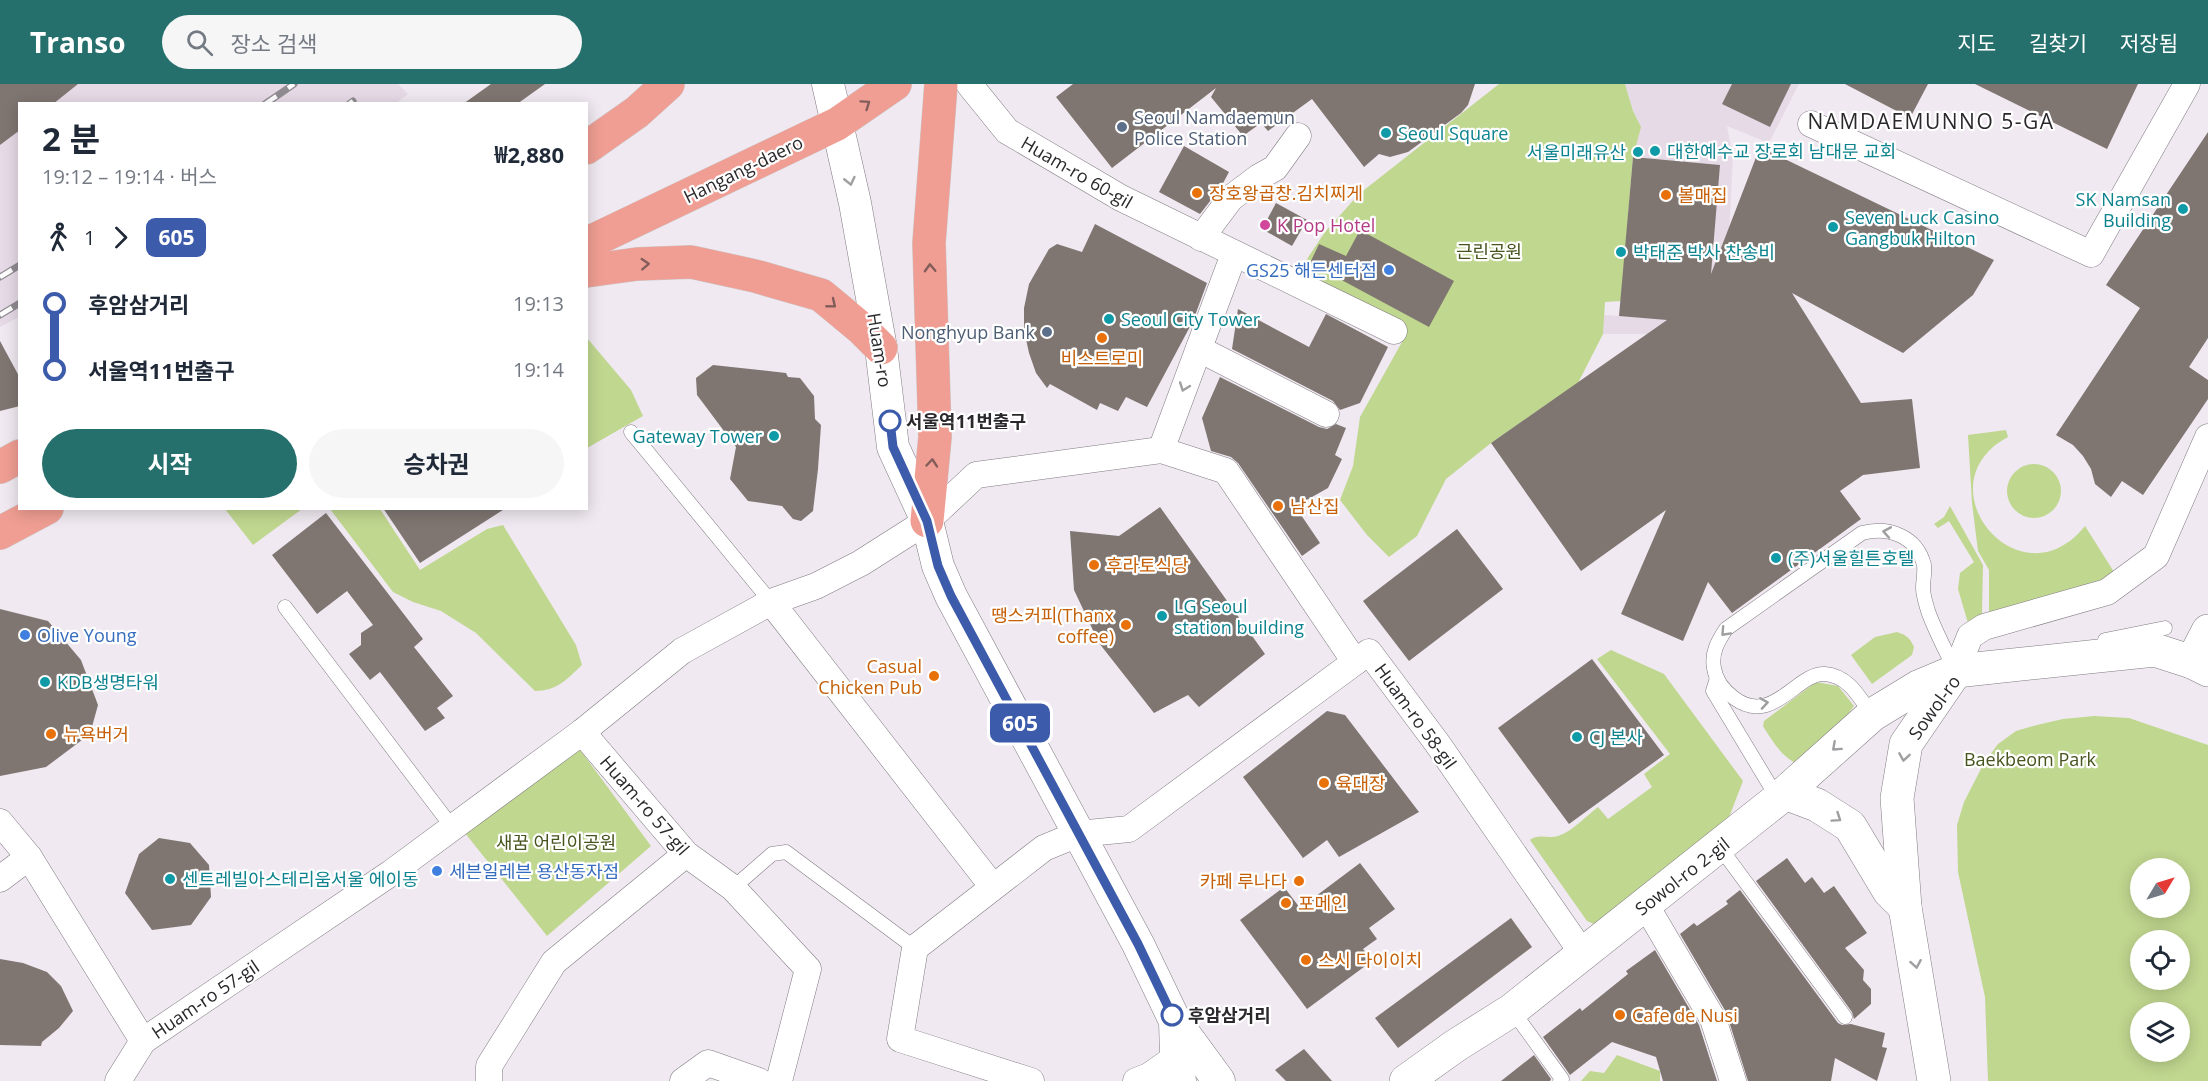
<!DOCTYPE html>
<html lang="ko">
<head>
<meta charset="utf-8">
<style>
  body { margin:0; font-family:"Open Sans","Noto Sans KR",sans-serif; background:#f6f6f7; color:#1f2937; height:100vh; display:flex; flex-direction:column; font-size:22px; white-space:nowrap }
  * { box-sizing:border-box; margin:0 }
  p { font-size:20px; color:#747a83 }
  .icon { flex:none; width:33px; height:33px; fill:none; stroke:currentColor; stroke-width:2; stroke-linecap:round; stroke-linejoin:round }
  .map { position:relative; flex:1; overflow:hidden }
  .panel { position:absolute; left:18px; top:18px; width:570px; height:408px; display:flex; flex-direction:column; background:#fff; border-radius:0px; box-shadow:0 3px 15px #0003 }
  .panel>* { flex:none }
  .badge { padding:0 12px; border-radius:9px; font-size:21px; line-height:39px }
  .needle { width:39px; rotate:52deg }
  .controls { position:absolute; left:2130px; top:774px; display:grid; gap:12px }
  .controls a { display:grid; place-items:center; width:60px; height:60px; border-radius:50%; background:#fff; box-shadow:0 3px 15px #0003; font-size:30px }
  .map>.badge { position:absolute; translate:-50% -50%; box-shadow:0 0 0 3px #fff }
  .legs { display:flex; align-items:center; gap:9px; height:66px; padding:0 24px; font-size:20px }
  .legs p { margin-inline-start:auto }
  .overview { display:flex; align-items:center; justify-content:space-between; height:102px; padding:0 24px }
  h1 { font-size:33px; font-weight:700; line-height:45px }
  .primary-button { display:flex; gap:12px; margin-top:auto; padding:12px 24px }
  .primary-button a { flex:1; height:69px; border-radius:36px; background:#25706d; color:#fff; font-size:24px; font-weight:700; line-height:69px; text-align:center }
  .primary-button a+a { background:#f6f6f7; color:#1f2937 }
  ul { padding:0 24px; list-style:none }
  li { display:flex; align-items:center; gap:21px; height:66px; font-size:22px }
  li i { display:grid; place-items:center; width:9px; height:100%; margin:0 8px; background:currentColor }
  li i::after { content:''; width:15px; height:15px; margin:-8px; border:4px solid; border-radius:50%; background:#fff }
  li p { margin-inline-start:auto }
  li:first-child i { background:linear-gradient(#0000 50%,currentColor 0) }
  li:last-child i { background:linear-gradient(currentColor 50%,#0000 0) }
  header { display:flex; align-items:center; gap:36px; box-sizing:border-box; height:84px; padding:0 30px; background:#25706d; color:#fff }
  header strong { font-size:28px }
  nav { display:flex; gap:33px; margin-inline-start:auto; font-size:21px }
  .search { width:420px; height:54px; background:#f6f6f7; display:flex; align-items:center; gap:15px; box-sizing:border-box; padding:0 21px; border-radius:33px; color:#747a83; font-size:22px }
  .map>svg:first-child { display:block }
  .built { fill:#e6dae7 }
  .green { fill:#c0d78f; fill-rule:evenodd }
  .building { fill:#7f7672 }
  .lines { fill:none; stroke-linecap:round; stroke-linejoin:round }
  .service-casing { stroke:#817b82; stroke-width:15 }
  .minor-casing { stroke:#817b82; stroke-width:27 }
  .tertiary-casing { stroke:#817b82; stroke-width:33 }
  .secondary-casing { stroke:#817b82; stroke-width:34 }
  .primary-casing { stroke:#cccbcc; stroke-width:34 }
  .service { stroke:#fff; stroke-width:14 }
  .minor { stroke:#fff; stroke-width:26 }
  .tertiary { stroke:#fff; stroke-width:32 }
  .secondary { stroke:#fff; stroke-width:33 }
  .primary { stroke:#f09e93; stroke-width:33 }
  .rail-casing { stroke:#918c92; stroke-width:7 }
  .rail { stroke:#fff; stroke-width:4.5; stroke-dasharray:14; stroke-linecap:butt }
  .oneway { stroke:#835d5a }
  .oneway2 { stroke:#9f9ea0 }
  .line-1-casing { stroke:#fff; stroke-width:14 }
  .line-1 { stroke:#3d5bab; stroke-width:9 }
  .service-dot { fill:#5c6f8a; stroke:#fff; stroke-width:2 }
  .culture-dot { fill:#0f9aa8; stroke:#fff; stroke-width:2 }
  .food-dot { fill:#e8710a; stroke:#fff; stroke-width:2 }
  .hotel-dot { fill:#d1479c; stroke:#fff; stroke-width:2 }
  .shop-dot { fill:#3f7fe0; stroke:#fff; stroke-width:2 }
  .stop-1-dot { fill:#fff; stroke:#3d5bab; stroke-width:3 }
  .labels { text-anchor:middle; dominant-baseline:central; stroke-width:4.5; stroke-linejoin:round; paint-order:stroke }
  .service-label { font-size:18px; fill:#4e5e75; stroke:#fff; text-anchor:start }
  .culture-label { font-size:18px; fill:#0d838f; stroke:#fff; text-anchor:start }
  .street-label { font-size:18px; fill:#2a282b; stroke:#fff }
  .food-label { font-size:18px; fill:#c56008; stroke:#fff; text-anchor:start }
  .hotel-label { font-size:18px; fill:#b23c85; stroke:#fff; text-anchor:start }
  .park-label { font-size:18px; fill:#46541e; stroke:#fff }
  .shop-label { font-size:18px; fill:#366cbe; stroke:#fff; text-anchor:start }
  .stop-label { font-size:18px; font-weight:bold; fill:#2a282b; stroke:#fff; text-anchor:start }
  .quarter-label { font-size:21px; letter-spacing:1.5px; fill:#2a282b; stroke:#fff }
</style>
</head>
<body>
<header>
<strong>Transo</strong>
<div class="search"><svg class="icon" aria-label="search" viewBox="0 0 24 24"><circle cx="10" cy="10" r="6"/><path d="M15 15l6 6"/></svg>장소 검색</div>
<nav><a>지도</a><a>길찾기</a><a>저장됨</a></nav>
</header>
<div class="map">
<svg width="2208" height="997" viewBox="0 0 2208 997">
  <rect width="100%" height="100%" fill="#f0e9f1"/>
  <g class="built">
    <polygon points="0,0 398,0 408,10 395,20 20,20 19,233 0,243"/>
    <polygon points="1625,0 1799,0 1769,59 1727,42 1733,74 1725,227 1693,250 1603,250 1604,231 1706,238 1633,73 1640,43 1633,27"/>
  </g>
  <g class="green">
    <polygon points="1499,0 1625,0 1633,27 1641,43 1633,73 1621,217 1605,218 1603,250 1578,299 1491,359 1446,395 1417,452 1389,473 1367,451 1340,416 1353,382 1360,333 1402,258 1324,220 1303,181 1325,148 1359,110"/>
    <polygon points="587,254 631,306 643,332 587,364"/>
    <path d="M2006,346L2008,353C2003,356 1997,359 1993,363C1932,416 2024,518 2085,442L2114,488L2096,503L1989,530V486L1978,467L1972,419L1968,351Z"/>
    <circle cx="2034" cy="407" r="27"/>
    <polygon points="1950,422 1983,481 1982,530 1968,539 1958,505 1960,489 1974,478 1949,437 1938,444 1934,440 1944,433"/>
    <polygon points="225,425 302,425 253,461"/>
    <path d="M330,425H380L420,486L487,445L503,441L576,561L582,581C567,595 557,607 535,607L476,549L441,527L413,518L393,508Z"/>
    <path d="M1897,548C1906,551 1910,554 1914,563L1912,571L1872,600L1851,571L1875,553Z"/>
    <path d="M1611,566L1664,590L1743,697L1726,741L1596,841L1587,837L1530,756C1538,749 1548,755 1558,752C1573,747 1586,732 1598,723L1608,735L1652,703L1644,690L1670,670L1597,575Z"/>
    <path d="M1816,598L1838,602L1854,622L1809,680C1789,685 1772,657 1763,642L1764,637Z"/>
    <path d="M2094,632L2129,634L2208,661V997H1988L1985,913L1958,788L1957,741L1964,718L1984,679L1998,660L2016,647L2037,641L2063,635ZM2140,784H2180V824H2140ZM2140,856H2180V896H2140ZM2140,928H2180V968H2140Z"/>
    <polygon points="578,663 651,762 547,852 461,744"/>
    <polygon points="1617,971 1660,987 1660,997 1581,997 1590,987 1604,989"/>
  </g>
  <g class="building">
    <polygon points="0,0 78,0 53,20 20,20 20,46 0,61"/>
    <polygon points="491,0 545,0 517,20 463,20"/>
    <polygon points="1073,0 1475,0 1468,21 1461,29 1408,68 1390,73 1379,70 1364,83 1312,15 1268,47 1261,39 1243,52 1211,13 1216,4 1112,84 1056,13"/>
    <polygon points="1732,0 1791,0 1770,43 1722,20"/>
    <polygon points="1845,0 1928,0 1910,34"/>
    <polygon points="1975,0 2138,0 2107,65"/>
    <polygon points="2208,48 2208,254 2189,283 2208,296 2208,315 2143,411 2122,397 2111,413 2095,400 2091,385 2083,372 2073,361 2056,351 2140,224 2106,201"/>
    <polygon points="1184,62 1229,88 1221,103 1200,130 1159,108"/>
    <polygon points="1760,63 1994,176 1973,211 1903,269 1792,209 1861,319 1912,315 1920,384 1863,391 1840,407 1861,435 1732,529 1708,498 1683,557 1621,530 1666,426 1581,487 1491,359 1667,236 1619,232 1633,73 1720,81 1711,190"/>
    <polygon points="1276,119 1307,136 1292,162 1262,145"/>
    <polygon points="1095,140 1207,199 1193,237 1147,323 1126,313 1118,327 1100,319 1097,326 1050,300 1047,304 1036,289 1029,269 1024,246 1024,224 1029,200 1049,165 1057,160 1082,168"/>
    <polygon points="1360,146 1454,197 1429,243 1310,179 1319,160 1346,172"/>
    <polygon points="1238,225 1309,263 1326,230 1388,263 1360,319 1340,326 1333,317 1232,265"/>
    <polygon points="0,257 20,294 20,322 0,327"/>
    <polygon points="713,281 786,289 788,293 800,294 814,312 815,335 821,341 818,385 813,427 801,437 793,435 782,422 748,417 730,395 736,363 697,311 696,294"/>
    <polygon points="1220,293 1319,343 1327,345 1336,340 1346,344 1335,371 1342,375 1328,404 1303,418 1306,423 1299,428 1320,459 1302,472 1238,379 1231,373 1211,367 1202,334"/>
    <polygon points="1160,423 1265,570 1199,623 1188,611 1154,629 1099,559 1074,506 1070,447 1119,452"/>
    <polygon points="383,424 506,424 420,479"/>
    <polygon points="326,429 423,555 414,563 453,612 437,624 445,634 425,647 380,588 370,596 349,570 361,561 361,549 373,541 347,507 317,530 272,471"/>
    <polygon points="1457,445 1503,505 1409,577 1363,517"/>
    <polygon points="0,525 48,537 81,576 98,621 90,650 46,683 0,692"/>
    <polygon points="1592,575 1664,671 1569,740 1498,644"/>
    <polygon points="1327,627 1345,631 1419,728 1339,773 1327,756 1303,774 1243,693"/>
    <polygon points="159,754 190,759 209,781 211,813 191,841 152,846 125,809 139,770"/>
    <polygon points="1787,774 1805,799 1812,793 1824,809 1834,802 1867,849 1845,864 1864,886 1863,896 1871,905 1871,920 1854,935 1852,928 1756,797"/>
    <polygon points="1360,779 1395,825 1369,844 1377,855 1363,865 1372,877 1307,925 1240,836 1284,803 1300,824"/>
    <polygon points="1740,806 1838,939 1842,941 1851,940 1885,949 1882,963 1887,964 1877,997 1835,974 1831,997 1748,997 1726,928 1680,850 1694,839 1697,842 1728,820 1726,817"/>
    <polygon points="1511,834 1532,863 1398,964 1375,934"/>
    <polygon points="1655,866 1699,941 1717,997 1663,997 1656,973 1612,958 1570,991 1543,953 1580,924 1582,927 1628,890 1626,887"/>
    <polygon points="0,875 23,879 47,888 61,902 73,927 59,944 42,958 41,962 0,961"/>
    <polygon points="1304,965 1332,997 1286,997 1275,986"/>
    <polygon points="1534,971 1551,995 1550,997 1501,997"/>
  </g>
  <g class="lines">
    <g class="service-casing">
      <g id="service">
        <polyline points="631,348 771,518"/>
        <polyline points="285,523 452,743"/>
        <polyline points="2105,556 2165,544"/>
        <polyline points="1717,594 1713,607 1778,715"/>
        <path d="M1872,631C1859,613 1849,592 1825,590C1797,588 1773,643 1734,614C1723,606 1716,597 1714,584C1711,569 1718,557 1726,545L1862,449C1888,442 1917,452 1924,481C1925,490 1923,496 1923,504C1923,511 1926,520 1928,527C1935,547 1946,567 1955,586"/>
        <polyline points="1719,762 1845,933"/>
        <polyline points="733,804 772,770 786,768 915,864"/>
        <polyline points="1512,926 1562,995 1560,997"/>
      </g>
    </g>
    <g class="minor-casing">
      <g id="minor">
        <polyline points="969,0 1007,47 1121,114 1394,247"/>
        <polyline points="1811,40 2091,170 2187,0"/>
        <polyline points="1201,154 1231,114 1259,93 1275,84 1298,52"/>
        <polyline points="1199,265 1326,330"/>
        <polyline points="1161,366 1234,170"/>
        <polyline points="771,518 993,803"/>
        <polyline points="1956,587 1970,552 1984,543 2107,508 2156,472 2208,353"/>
        <polyline points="582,648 686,770 733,804 808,885 779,997"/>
        <polyline points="0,738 29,773 143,957"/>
        <polyline points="0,795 29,773"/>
        <polyline points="1645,820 1713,935 1733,997"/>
        <polyline points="118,997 143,957 391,789 582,648 682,567 771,518 816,502 861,479 927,437 976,391 1161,366 1226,387 1355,578 1369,568 1437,659 1583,870"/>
        <polyline points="489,997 489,982 554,878 686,770"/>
        <polyline points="683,997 708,979 759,997"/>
        <polyline points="1031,997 900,955 915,864 1044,764 1078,750 1129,745 1355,578"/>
        <polyline points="1136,997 1149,992 1176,973"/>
      </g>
    </g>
    <g class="tertiary-casing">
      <g id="tertiary">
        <polyline points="828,0 855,119 881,264 893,363 927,437 938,482 951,512 1138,860 1175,937 1176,973 1180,997"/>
        <polyline points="1175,937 1219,997"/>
      </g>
    </g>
    <g class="secondary-casing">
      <g id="secondary">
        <polyline points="2192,578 2208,547"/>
        <polyline points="1785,709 1817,721 1850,742 1889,807 1905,823"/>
        <polyline points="1406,997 1455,962 1512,926 1778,715 1872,631 1918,603 1956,587 2155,566 2192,578 2208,586"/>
        <polyline points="1934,997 1905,823 1897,714 1906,660 1956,587"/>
      </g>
    </g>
    <g class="primary-casing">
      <g id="primary">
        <polyline points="586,64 637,28 668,0"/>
        <polyline points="586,160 837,40 895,0"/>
        <polyline points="586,187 637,180 691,178 755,192 821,211 862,245 881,264"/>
        <polyline points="0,383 20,372"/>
        <polyline points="927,437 935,353 929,159 941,0"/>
        <polyline points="0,449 47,424"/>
      </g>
    </g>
    <use href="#service" class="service"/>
    <use href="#minor" class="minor"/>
    <use href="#tertiary" class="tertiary"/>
    <use href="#secondary" class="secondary"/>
    <use href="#primary" class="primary"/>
    <g class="rail-casing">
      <g id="rail">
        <polyline points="265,20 294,0"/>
        <polyline points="349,20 353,17"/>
        <polyline points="0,193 20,181"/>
        <polyline points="0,231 20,219"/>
      </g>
    </g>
    <use href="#rail" class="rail"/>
  </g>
  <defs><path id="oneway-chevron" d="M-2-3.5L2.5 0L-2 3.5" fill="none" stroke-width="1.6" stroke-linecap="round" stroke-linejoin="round" transform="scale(1.5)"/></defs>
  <g class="oneway">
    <use href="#oneway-chevron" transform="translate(866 20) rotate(-35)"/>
    <use href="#oneway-chevron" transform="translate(645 180) rotate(-3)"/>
    <use href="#oneway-chevron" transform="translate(930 184) rotate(-92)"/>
    <use href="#oneway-chevron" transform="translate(832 220) rotate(39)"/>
    <use href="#oneway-chevron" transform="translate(932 379) rotate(-85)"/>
  </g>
  <g class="oneway2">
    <use href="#oneway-chevron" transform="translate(850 97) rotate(77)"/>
    <use href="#oneway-chevron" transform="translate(1184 303) rotate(110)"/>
    <use href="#oneway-chevron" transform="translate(1887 448) rotate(-170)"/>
    <use href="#oneway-chevron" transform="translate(1725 548) rotate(133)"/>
    <use href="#oneway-chevron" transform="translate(1764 619) rotate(-9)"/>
    <use href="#oneway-chevron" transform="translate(1836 663) rotate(138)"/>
    <use href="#oneway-chevron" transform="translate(1904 673) rotate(99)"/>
    <use href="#oneway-chevron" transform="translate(1837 734) rotate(34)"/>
    <use href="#oneway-chevron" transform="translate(1916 880) rotate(80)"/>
  </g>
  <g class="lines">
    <g class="line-1-casing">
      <polyline id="line-1" points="890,337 893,363 927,437 938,482 951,512 1138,860 1172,931"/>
    </g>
    <use href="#line-1" class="line-1"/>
  </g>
  <g class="service-dot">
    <circle cx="1122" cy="43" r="6"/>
    <circle cx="1047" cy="248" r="6"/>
  </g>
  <g class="culture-dot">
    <circle cx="1386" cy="49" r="6"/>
    <circle cx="1655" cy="67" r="6"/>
    <circle cx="1638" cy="68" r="6"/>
    <circle cx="2183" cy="125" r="6"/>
    <circle cx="1833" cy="143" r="6"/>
    <circle cx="1621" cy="168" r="6"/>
    <circle cx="1109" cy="235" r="6"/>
    <circle cx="774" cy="352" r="6"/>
    <circle cx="1776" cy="474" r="6"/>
    <circle cx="1162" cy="532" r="6"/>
    <circle cx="45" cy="598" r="6"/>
    <circle cx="1577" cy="653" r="6"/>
    <circle cx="170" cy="795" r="6"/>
  </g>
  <g class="food-dot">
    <circle cx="1197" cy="109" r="6"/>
    <circle cx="1666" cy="111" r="6"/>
    <circle cx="1102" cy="254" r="6"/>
    <circle cx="1278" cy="422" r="6"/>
    <circle cx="1094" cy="481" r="6"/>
    <circle cx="1126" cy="541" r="6"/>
    <circle cx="934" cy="592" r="6"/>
    <circle cx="51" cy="650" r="6"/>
    <circle cx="1324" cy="699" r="6"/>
    <circle cx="1299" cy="797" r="6"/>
    <circle cx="1286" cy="819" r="6"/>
    <circle cx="1306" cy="876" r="6"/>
    <circle cx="1620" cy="931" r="6"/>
  </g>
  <circle class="hotel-dot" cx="1265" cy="141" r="6"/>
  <g class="shop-dot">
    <circle cx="1389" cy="186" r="6"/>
    <circle cx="25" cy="551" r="6"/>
    <circle cx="437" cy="787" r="6"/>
  </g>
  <g class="stop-1-dot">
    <circle cx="890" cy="337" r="10"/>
    <circle cx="1172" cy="931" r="10"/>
  </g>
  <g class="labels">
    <g class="service-label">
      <text x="1134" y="33">Seoul Namdaemun<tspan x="1134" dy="21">Police Station</tspan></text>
      <text x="1035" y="248" text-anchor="end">Nonghyup Bank</text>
    </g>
    <g class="culture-label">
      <text x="1398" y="49">Seoul Square</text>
      <text x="1667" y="67">대한예수교 장로회 남대문 교회</text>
      <text x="1626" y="68" text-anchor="end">서울미래유산</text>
      <text x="2171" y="115" text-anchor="end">SK Namsan<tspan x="2171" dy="21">Building</tspan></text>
      <text x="1845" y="133">Seven Luck Casino<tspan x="1845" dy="21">Gangbuk Hilton</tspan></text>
      <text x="1633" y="168">박태준 박사 찬송비</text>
      <text x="1121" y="235">Seoul City Tower</text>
      <text x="762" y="352" text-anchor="end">Gateway Tower</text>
      <text x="1788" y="474">(주)서울힐튼호텔</text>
      <text x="1174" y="522">LG Seoul<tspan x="1174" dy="21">station building</tspan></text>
      <text x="57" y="598">KDB생명타워</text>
      <text x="1589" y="653">CJ 본사</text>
      <text x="182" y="795">센트레빌아스테리움서울 에이동</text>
    </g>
    <g class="street-label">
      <text transform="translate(743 85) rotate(-26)">Hangang-daero</text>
      <text transform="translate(1077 88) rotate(30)">Huam-ro 60-gil</text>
      <text transform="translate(880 266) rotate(81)">Huam-ro</text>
      <text transform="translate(1934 623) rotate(-54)">Sowol-ro</text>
      <text transform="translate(1416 632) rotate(54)">Huam-ro 58-gil</text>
      <text transform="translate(645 721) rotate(49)">Huam-ro 57-gil</text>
      <text transform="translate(1682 792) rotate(-38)">Sowol-ro 2-gil</text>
      <text transform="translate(205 915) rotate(-34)">Huam-ro 57-gil</text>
    </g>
    <g class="food-label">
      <text x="1209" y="109">장호왕곱창.김치찌게</text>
      <text x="1678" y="111">볼매집</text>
      <text x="1102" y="274" text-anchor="middle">비스트로미</text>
      <text x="1290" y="422">남산집</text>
      <text x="1106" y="481">후라토식당</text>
      <text x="1114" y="531" text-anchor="end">땡스커피(Thanx<tspan x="1114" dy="21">coffee)</tspan></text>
      <text x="922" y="582" text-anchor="end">Casual<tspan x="922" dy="21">Chicken Pub</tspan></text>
      <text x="63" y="650">뉴욕버거</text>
      <text x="1336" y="699">육대장</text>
      <text x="1287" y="797" text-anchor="end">카페 루나다</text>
      <text x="1298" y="819">포메인</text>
      <text x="1318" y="876">스시 다이이치</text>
      <text x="1632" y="931">Cafe de Nusi</text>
    </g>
    <g class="hotel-label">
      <text x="1277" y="141">K Pop Hotel</text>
    </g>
    <g class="park-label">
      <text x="1489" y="167">근린공원</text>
      <text x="2030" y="675">Baekbeom Park</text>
      <text x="556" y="758">새꿈 어린이공원</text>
    </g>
    <g class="shop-label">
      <text x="1377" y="186" text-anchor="end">GS25 해든센터점</text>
      <text x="37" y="551">Olive Young</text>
      <text x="449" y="787">세븐일레븐 용산동자점</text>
    </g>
    <g class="stop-label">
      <text x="906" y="337">서울역11번출구</text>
      <text x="1188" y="931">후암삼거리</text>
    </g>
    <g class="quarter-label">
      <text x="1931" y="37">NAMDAEMUNNO 5-GA</text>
    </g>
  </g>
</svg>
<div class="controls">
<a><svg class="needle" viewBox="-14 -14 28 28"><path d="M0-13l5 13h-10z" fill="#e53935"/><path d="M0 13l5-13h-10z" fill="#747a83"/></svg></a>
<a><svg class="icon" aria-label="locate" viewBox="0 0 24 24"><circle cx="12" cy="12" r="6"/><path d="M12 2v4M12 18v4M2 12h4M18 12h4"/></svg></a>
<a><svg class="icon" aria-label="layers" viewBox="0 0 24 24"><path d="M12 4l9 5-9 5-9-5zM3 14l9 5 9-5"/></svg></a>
</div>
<b class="badge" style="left:1020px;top:639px;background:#3d5bab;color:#fff">605</b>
<section class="panel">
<div class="overview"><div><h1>2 분</h1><p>19:12 – 19:14 · 버스</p></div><b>₩2,880</b></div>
<div class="legs"><svg class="icon" aria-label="walk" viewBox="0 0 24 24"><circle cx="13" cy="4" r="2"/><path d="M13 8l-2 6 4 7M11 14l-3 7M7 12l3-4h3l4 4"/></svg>1<svg class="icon" aria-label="forward" viewBox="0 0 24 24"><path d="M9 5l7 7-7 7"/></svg><b class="badge" style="background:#3d5bab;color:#fff">605</b></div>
<ul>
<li><i style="color:#3d5bab"></i><b>후암삼거리</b><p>19:13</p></li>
<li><i style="color:#3d5bab"></i><b>서울역11번출구</b><p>19:14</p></li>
</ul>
<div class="primary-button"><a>시작</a><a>승차권</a></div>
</section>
</div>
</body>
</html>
